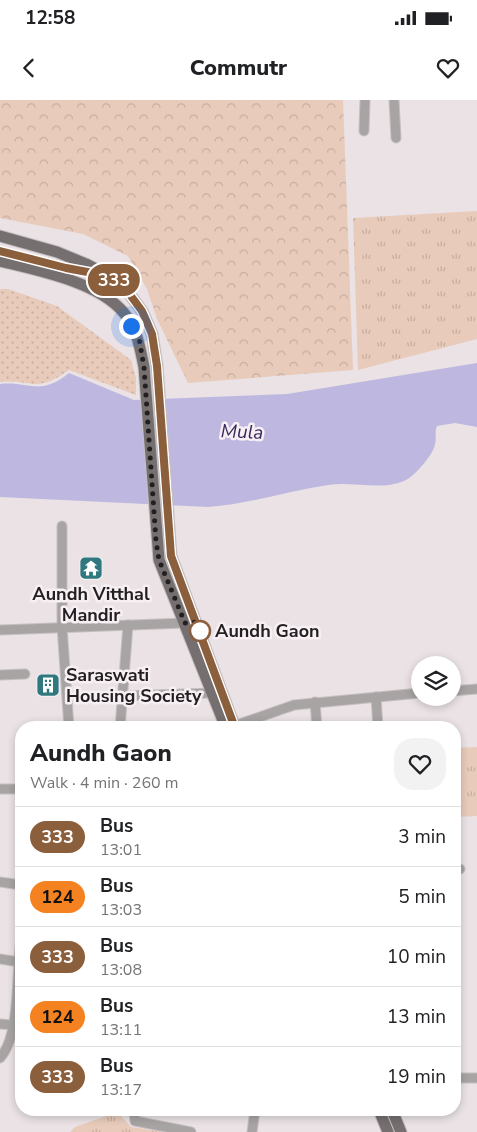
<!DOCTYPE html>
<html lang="en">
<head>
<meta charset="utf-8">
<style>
  body { margin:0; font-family:"Nunito Sans",sans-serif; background:#f2f2f2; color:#202124; height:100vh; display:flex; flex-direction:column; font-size:19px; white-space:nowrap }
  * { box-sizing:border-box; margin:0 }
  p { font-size:16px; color:#757577 }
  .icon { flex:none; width:28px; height:28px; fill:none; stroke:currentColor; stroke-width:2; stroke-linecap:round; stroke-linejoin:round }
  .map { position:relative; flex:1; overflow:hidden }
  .panel { position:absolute; left:15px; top:621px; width:446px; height:395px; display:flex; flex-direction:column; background:#fff; border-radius:20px; box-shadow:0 2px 8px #0003 }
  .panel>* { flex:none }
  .badge { padding:0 10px; border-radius:16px; font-size:18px; line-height:32px }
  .buttons { position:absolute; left:411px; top:556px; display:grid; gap:10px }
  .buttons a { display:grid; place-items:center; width:50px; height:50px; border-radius:50%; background:#fff; box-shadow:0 2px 8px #0003; font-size:25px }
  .you { position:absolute; width:25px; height:25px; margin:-12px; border:4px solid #fff; border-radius:50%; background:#1a73e8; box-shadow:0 0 0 8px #1a73e833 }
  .map>.badge { position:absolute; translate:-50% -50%; box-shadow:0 0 0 2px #fff }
  .round { display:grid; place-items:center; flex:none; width:52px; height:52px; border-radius:20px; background:#f2f2f2 }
  .head { display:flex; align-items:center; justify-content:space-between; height:85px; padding:0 15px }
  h1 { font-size:24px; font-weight:800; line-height:38px }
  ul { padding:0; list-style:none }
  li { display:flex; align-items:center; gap:15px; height:60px; padding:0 15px; border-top:1px solid #e0e0e0 }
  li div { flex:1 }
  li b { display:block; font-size:19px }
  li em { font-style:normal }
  li .badge { min-width:55px; font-weight:700; text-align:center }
  .status { display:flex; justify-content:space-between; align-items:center; height:35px; padding:0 25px; background:#fff; direction:ltr }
  .status svg { height:14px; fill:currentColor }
  header { display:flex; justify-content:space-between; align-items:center; height:65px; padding:0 15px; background:#fff; font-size:22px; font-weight:800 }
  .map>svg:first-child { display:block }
  .grass { fill:url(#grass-dots) }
  .forest { fill:url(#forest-crowns) }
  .park { fill:url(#park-tufts) }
  .water { fill:#beb8e1 }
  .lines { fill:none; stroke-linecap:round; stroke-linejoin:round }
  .minor-casing { stroke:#c6bfc2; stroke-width:11 }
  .major-casing { stroke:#c6bfc2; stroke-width:13 }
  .minor { stroke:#a8a4a4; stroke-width:9 }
  .major { stroke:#756f6f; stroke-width:11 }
  .line-casing { stroke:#fff; stroke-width:11 }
  .line { stroke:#8b5e3c; stroke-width:8 }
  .walk { stroke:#221f20; stroke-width:5; stroke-dasharray:0 9 }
  .stop-dot { fill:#fff; stroke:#8b5e3c; stroke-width:2.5 }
  .labels { text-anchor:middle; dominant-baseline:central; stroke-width:5; stroke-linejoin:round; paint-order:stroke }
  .poi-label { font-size:18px; font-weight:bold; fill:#221f20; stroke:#f7eff3 }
  .stop-label { font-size:18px; font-weight:bold; fill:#221f20; stroke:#f7eff3; text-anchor:start }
  .water-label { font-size:19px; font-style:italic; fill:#35285b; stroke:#f7eff3 }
</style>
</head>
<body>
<div class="status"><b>12:58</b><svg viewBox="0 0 49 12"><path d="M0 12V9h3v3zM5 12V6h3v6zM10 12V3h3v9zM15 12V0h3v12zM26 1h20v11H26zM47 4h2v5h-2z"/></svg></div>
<header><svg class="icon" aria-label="back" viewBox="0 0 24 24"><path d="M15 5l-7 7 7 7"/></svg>Commutr<svg class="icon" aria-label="heart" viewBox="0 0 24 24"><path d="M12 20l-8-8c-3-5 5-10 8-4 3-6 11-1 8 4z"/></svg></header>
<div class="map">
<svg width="477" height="1032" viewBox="0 0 477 1032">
  <defs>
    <pattern id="grass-dots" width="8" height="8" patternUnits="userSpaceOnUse" patternTransform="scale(1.25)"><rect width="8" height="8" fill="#e8cbbb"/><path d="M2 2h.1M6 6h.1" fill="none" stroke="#c7aea0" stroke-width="1.8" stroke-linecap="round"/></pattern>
    <pattern id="forest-crowns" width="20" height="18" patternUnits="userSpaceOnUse" patternTransform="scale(1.25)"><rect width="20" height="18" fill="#e8cbbb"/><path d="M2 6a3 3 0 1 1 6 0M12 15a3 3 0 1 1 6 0" fill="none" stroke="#c7aea0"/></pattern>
    <pattern id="park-tufts" width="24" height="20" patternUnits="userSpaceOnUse" patternTransform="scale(1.25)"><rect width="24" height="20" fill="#e8cbbb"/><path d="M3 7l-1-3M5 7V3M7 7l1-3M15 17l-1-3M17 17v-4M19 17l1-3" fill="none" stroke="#c7aea0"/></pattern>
  </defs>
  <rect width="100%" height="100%" fill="#eae2e5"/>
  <path class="grass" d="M0,189H8L57,206L131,260L136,278V295L69,270C36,294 32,279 0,282Z"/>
  <polygon class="forest" points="0,0 343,0 353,270 188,283 157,219 147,189 128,156 83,134 0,118"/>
  <g class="park">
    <polygon points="477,111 477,239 358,270 353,118"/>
    <polygon points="477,647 477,716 455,717 455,648"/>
    <polygon points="115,1013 120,1015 131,1027 163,1032 70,1032 75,1027"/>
  </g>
  <path class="water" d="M477,263V327L455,323L437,326C434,333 437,337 435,344C434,354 414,377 404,381C380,391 353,381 328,385C288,391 249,404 208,407L0,397V284C30,281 39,297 69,273L134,300L287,294Z"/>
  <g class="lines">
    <g class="minor-casing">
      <g id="minor">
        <polyline points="394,0 396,38"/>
        <polyline points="364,31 365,0"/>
        <polyline points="62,426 62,526 69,628"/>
        <polyline points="0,530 185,523"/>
        <polyline points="0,575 25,574"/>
        <polyline points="452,591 477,589"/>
        <polyline points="122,596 212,593"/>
        <polyline points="376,597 378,628"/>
        <polyline points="315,602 317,628"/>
        <polyline points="234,626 294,605 420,593"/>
        <polyline points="120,628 128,525"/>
        <polyline points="0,689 21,689"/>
        <polyline points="455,770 460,769"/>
        <polyline points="0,782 21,785"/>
        <polyline points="0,859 19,862"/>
        <polyline points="0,924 13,925"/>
        <path d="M0,958C21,935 16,871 21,839"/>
        <polyline points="455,978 477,978"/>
        <polyline points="134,1010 135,1021 191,1032"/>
        <polyline points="252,1032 255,1010"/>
      </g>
    </g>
    <g class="major-casing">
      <g id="major">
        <polyline points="0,136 57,152 86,164 109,176 128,192 142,211 152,234 157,266 171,456 235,628"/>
        <path d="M0,161C37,170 99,182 124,213C137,228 140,248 144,267L159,460L226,628"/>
        <polyline points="379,1010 388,1032"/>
        <polyline points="392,1010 401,1032"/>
      </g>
    </g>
    <use href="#minor" class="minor"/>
    <use href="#major" class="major"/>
  </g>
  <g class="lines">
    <g class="line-casing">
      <polyline id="line" points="0,151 66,168 109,176 128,192 142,211 152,234 157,266 171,456 235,628"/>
    </g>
    <use href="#line" class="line"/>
    <polyline class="walk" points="131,226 139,238 144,267 156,441 159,460 185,523 197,522 200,531"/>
  </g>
  <defs>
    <g id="temple-square" transform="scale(1.25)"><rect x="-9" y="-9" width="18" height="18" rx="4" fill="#2f787e" stroke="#f7eff3"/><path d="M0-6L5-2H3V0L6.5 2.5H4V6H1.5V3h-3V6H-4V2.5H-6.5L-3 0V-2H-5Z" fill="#fff"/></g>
    <g id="building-square" transform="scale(1.25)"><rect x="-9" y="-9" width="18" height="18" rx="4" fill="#2f787e" stroke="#f7eff3"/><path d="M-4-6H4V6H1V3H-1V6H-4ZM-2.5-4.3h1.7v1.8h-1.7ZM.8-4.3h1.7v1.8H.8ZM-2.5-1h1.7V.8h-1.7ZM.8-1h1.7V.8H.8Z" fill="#fff"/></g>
  </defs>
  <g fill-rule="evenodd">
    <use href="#temple-square" x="91" y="468"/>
    <use href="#building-square" x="48" y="585"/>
  </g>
  <circle class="stop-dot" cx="200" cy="531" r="10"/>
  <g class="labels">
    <g class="poi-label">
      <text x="91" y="494">Aundh Vitthal<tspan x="91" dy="21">Mandir</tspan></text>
      <text x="66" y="575" text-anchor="start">Saraswati<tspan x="66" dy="21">Housing Society</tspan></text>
    </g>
    <g class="stop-label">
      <text x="215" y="531">Aundh Gaon</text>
    </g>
    <g class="water-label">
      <text transform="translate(242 332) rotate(2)">Mula</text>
    </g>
  </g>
</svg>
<div class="buttons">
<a><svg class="icon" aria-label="layers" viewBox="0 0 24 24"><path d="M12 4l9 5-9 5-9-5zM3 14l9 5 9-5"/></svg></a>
</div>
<div class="you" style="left:131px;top:226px"></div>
<b class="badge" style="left:114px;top:180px;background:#8b5e3c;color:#fff">333</b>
<section class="panel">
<div class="head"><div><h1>Aundh Gaon</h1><p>Walk · 4 min · 260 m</p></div><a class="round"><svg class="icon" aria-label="heart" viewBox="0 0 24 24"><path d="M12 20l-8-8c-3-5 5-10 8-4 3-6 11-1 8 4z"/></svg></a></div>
<ul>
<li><span class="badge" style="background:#8b5e3c;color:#fff">333</span><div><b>Bus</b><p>13:01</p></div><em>3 min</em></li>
<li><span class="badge" style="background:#f58220;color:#111">124</span><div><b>Bus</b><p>13:03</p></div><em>5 min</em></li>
<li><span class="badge" style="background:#8b5e3c;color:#fff">333</span><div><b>Bus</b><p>13:08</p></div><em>10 min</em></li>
<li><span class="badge" style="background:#f58220;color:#111">124</span><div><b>Bus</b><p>13:11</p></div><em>13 min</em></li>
<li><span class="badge" style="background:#8b5e3c;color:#fff">333</span><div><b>Bus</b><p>13:17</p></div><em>19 min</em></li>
</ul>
</section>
</div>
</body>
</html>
